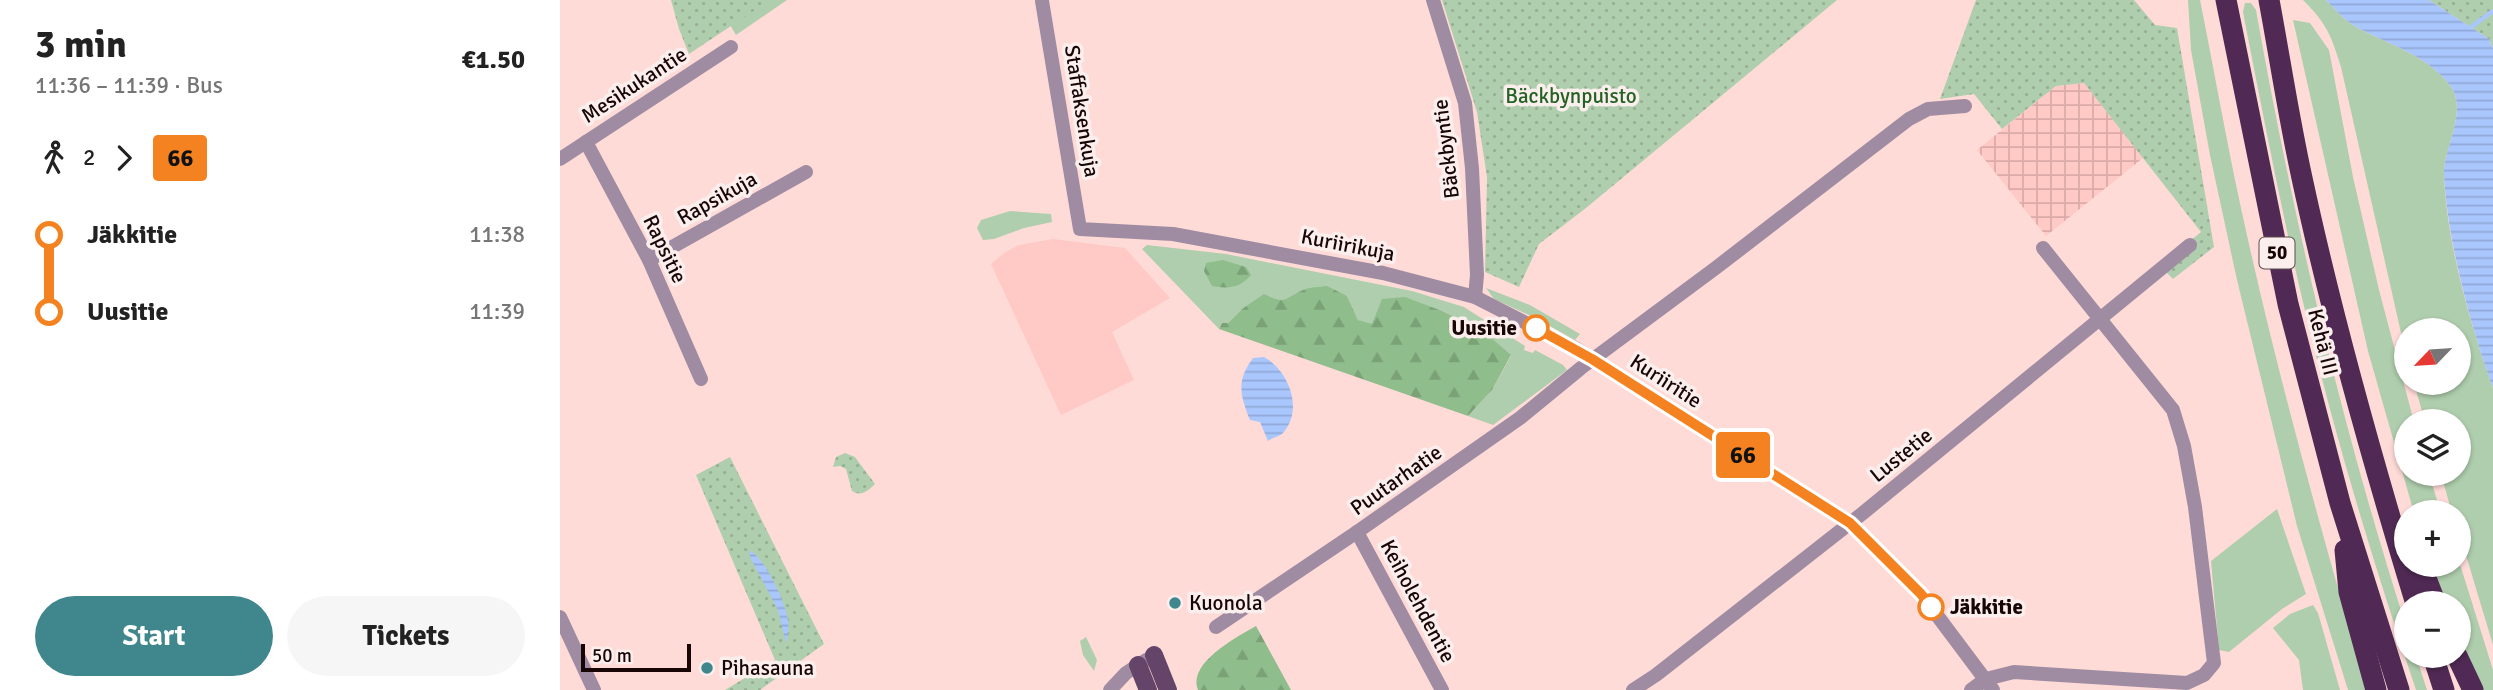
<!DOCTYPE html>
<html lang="en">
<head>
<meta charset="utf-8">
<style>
  body { margin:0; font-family:Signika,sans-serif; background:#f6f6f6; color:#222; height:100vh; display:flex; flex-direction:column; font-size:26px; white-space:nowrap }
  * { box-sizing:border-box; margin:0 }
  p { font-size:23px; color:#767676 }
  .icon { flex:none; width:38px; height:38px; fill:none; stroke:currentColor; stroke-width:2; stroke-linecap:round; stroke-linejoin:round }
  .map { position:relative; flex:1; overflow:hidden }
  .sheet { display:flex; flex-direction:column; background:#fff; width:560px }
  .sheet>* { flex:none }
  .badge { padding:0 14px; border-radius:5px; font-size:24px; line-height:46px }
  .needle { width:46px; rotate:245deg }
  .tools { position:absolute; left:1834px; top:318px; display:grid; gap:14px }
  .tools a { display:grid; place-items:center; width:77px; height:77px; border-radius:50%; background:#fff; box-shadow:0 2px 5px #0004; font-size:35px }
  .scale { position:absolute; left:21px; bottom:18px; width:110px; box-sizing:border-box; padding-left:7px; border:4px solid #180606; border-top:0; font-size:19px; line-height:24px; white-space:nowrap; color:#180606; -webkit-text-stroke:5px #fbefee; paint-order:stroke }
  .map>.badge { position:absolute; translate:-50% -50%; box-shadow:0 0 0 4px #fff }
  .legs { display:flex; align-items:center; gap:10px; height:77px; padding:0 35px; font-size:23px }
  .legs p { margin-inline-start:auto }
  .overview { display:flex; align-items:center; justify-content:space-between; height:119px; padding:0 35px }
  h1 { font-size:38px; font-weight:700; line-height:52px }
  .button { display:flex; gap:14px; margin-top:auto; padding:14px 35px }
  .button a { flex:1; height:80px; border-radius:42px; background:#3f878d; color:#fff; font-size:28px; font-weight:700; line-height:80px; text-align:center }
  .button a+a { background:#f6f6f6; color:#222 }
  ul { padding:0 35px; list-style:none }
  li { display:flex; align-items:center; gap:24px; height:77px; font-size:26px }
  li i { display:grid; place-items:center; width:10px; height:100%; margin:0 9px; background:currentColor }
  li i::after { content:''; width:18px; height:18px; margin:-9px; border:5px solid; border-radius:50%; background:#fff }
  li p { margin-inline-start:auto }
  li:first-child i { background:linear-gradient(#0000 50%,currentColor 0) }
  li:last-child i { background:linear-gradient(currentColor 50%,#0000 0) }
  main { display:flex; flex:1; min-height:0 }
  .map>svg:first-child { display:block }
  .built { fill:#ffc9c5 }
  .industrial { fill:url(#industrial-grid) }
  .green { fill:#afcead }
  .forest { fill:url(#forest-firs) }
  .park { fill:url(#park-dots) }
  .water { fill:url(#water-rules) }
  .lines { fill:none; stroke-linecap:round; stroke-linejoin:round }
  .stream { stroke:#a9c6fd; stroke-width:4.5 }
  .minor { stroke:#a08ca2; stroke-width:14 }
  .major { stroke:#654469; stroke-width:18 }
  .highway { stroke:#502a54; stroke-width:21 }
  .line-1-casing { stroke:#fff; stroke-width:16 }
  .line-1 { stroke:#f58220; stroke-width:10 }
  .stop-1-dot { fill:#fff; stroke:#f58220; stroke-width:3.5 }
  .poi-dot { fill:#3f878d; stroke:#fbefee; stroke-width:2.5 }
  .labels { text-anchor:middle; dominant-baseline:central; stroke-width:7; stroke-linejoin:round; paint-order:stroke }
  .shield { fill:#fbefee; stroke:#5c4c4c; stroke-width:2 }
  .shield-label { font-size:19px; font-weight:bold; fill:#180606 }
  .street-label { font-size:21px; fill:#180606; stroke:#fbefee }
  .park-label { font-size:21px; fill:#236223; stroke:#fbefee }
  .stop-label { font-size:21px; font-weight:bold; fill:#180606; stroke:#fbefee; text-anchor:end }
  .poi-label { font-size:21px; fill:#180606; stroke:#fbefee; text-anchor:start }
</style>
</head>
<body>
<main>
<section class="sheet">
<div class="overview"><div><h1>3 min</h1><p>11:36 – 11:39 · Bus</p></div><b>€1.50</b></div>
<div class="legs"><svg class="icon" aria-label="walk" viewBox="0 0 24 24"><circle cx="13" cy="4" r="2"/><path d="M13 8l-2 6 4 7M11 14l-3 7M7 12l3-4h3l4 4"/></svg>2<svg class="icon" aria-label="forward" viewBox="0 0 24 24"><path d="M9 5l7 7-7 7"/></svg><b class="badge" style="background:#f58220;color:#111">66</b></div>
<ul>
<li><i style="color:#f58220"></i><b>Jäkkitie</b><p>11:38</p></li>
<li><i style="color:#f58220"></i><b>Uusitie</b><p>11:39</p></li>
</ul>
<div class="button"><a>Start</a><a>Tickets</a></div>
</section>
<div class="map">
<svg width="1933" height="690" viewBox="0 0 1933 690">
  <defs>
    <pattern id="industrial-grid" width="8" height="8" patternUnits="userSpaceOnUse" patternTransform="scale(1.75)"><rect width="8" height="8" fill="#ffc9c5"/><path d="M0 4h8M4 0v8" fill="none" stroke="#daaba8"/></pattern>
    <pattern id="forest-firs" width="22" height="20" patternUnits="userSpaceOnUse" patternTransform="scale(1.75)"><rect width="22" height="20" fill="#8fbd8c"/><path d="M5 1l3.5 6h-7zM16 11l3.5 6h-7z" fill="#7ba177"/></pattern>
    <pattern id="park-dots" width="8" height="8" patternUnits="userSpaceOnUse" patternTransform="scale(1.75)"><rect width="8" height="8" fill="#afcead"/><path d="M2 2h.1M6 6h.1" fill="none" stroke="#96af93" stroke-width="1.8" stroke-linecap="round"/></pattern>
    <pattern id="water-rules" width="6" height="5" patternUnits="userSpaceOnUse" patternTransform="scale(1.75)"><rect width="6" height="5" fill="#a9c6fd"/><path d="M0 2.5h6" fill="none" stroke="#91a9d7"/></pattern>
  </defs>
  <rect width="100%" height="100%" fill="#ffdbd8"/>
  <polygon class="built" points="493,239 565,248 610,298 552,332 574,380 501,415 431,264 444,253 459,245"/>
  <polygon class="industrial" points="1524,83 1583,158 1486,236 1417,150 1496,86"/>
  <g class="green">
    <polygon points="155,0 227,0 176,35"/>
    <path d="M1628,0H1640C1654,69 1666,139 1681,208C1716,370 1761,530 1807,690H1788L1737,526L1677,280L1650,155L1631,50Z"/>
    <path d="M1743,0H1766C1774,8 1783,19 1793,25C1827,45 1868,54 1891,87C1908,111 1883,149 1884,175C1886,239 1911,328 1933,388V645L1899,532V513H1892L1881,474H1899V422H1865L1854,383H1899V331H1846V355L1781,67C1771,35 1767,24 1743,0Z"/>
    <path d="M1685,3H1691L1696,10C1733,218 1781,424 1846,626V656H1856L1867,690H1856C1815,568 1777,444 1747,319C1724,224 1706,129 1687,33L1683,12Z"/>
    <polygon points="1733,20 1750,23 1769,50 1793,177 1819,290 1854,422 1846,422 1846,474 1869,474 1881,513 1854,513 1852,506 1808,351"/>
    <polygon points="450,211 491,214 492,222 464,228 434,239 423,240 417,228 421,220"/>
    <polygon points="587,245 666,254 852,291 904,307 965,346 964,350 973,353 975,350 1003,365 1007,370 933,425 908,416 932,390 951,356 922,330 882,311 812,325 798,320 787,296 745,289 728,300 682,309 668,323 662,323 659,329 582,249"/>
    <polygon points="926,288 970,305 1020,334 1015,340 969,315 934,299"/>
    <polygon points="1717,509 1746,594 1722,609 1669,652 1659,650 1651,561"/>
    <polygon points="1899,561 1933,670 1933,690 1919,690 1918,687 1899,637 1899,604 1886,604 1873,565 1899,565"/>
    <polygon points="1753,605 1758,613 1780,690 1743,690 1739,660 1713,628 1730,614"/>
    <polygon points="526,637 537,660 534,671 523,655 520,641"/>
  </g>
  <g class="forest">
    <path d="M663,260L686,267L691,275C680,288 668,289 652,286L644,271L646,263Z"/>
    <path d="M767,286L787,296L798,320L812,324L822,299L845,297L882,311L922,330L951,355L932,390L908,416L659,329L662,323H668L682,309L704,294C726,305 723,299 743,290C750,287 759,287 767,286Z"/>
    <path d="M696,626L731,690H638C627,663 677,637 696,626Z"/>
  </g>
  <g class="park">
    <polygon points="111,0 210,0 129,54 119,29"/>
    <polygon points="882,0 1277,0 1026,208 979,244 959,287 925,272 927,177 917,112"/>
    <polygon points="1416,0 1574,0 1595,25 1617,28 1654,247 1613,279 1600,266 1641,232 1524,83 1496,86 1442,129 1414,94 1380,99"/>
    <polygon points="1869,0 1933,0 1933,48 1929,39"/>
    <path d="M285,453L295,457L315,484C308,491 301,497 292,491L286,469L280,466L273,467L276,457Z"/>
    <polygon points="170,457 264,644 200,690 165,690 215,660 136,475"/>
  </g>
  <g class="water">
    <path d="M1766,0H1869L1929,39L1933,48V388C1911,328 1887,239 1884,175C1883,149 1908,111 1891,87C1868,54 1827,45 1793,25C1783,19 1774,8 1766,0Z"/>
    <path d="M704,357C729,371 744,409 723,433C720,436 712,438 708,441L700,422L690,420C680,395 676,381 693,358Z"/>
    <path d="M191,551C207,562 225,602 228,620C229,628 228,636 226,643L218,610L191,559L189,553Z"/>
  </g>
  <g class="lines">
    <polyline class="stream" points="1911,27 1933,11"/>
    <g class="minor">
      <polyline points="873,0 905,103 912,168 917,275 915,297"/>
      <polyline points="482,1 520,229 613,234 823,273 915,297 1015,348 1290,523 1361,594 1433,690"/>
      <polyline points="26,142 89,260 141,379"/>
      <polyline points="0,159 171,47"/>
      <polyline points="89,260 246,172"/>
      <polyline points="797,532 882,690"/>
      <polyline points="0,617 34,690"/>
      <polyline points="656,627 797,532 960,418 1021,368 1157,267 1349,119 1368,109 1405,106"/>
      <polyline points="550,690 566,673 586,660"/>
      <polyline points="1073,690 1096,675 1303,513 1630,245"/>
      <polyline points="1411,690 1426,679 1454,672 1627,683 1644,675 1654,663 1635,507 1624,446 1613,410 1483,248"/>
    </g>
    <g class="major">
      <polyline points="594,655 608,690"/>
      <polyline points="578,665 588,690"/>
    </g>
    <g class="highway">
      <polyline points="1666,0 1728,304 1780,503 1839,690"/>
      <path d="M1709,0C1720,59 1729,119 1742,178C1773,322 1813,463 1856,604"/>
      <polyline points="1785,550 1789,592 1816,690"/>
      <polyline points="1861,565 1876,604"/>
      <polyline points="1873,656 1884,690"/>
      <polyline points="1897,656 1913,690"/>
    </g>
  </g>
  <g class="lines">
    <g class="line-1-casing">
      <polyline id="line-1" points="976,328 1032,359 1290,523 1361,594 1371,607"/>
    </g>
    <use href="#line-1" class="line-1"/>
  </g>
  <g class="stop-1-dot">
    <circle cx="976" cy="328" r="12"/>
    <circle cx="1371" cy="607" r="12"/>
  </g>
  <g class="poi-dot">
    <circle cx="615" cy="603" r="7"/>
    <circle cx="147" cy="668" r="7"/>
  </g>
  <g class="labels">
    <rect class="shield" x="1699.5" y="237.5" width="35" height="31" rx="5"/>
    <g class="shield-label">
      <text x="1717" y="253">50</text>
    </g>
    <g class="street-label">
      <text transform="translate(74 85) rotate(-33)">Mesikukantie</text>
      <text transform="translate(522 111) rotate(81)">Staffaksenkuja</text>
      <text transform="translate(886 149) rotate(-97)">Bäckbyntie</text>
      <text transform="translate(157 198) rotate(-29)">Rapsikuja</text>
      <text transform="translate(788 245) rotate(11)">Kuriirikuja</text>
      <text transform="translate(105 249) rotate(64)">Rapsitie</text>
      <text transform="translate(1763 342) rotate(76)">Kehä III</text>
      <text transform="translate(1106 381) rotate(33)">Kuriiritie</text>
      <text transform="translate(1341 455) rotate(-39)">Lustetie</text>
      <text transform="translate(836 480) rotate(-35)">Puutarhatie</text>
      <text transform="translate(858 601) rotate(62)">Keiholehdentie</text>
    </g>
    <g class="park-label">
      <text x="1011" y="96">Bäckbynpuisto</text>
    </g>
    <g class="stop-label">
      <text x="957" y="328">Uusitie</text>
      <text x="1390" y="607" text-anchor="start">Jäkkitie</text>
    </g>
    <g class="poi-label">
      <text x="629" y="603">Kuonola</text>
      <text x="161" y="668">Pihasauna</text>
    </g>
  </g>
</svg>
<div class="tools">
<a><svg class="needle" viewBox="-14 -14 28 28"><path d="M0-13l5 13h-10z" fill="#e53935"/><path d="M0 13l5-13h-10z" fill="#767676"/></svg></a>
<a><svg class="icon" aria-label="layers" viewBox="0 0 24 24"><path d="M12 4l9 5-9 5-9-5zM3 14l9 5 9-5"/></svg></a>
<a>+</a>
<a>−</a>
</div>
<div class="scale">50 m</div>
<b class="badge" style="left:1183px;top:455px;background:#f58220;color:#111">66</b>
</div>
</main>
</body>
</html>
